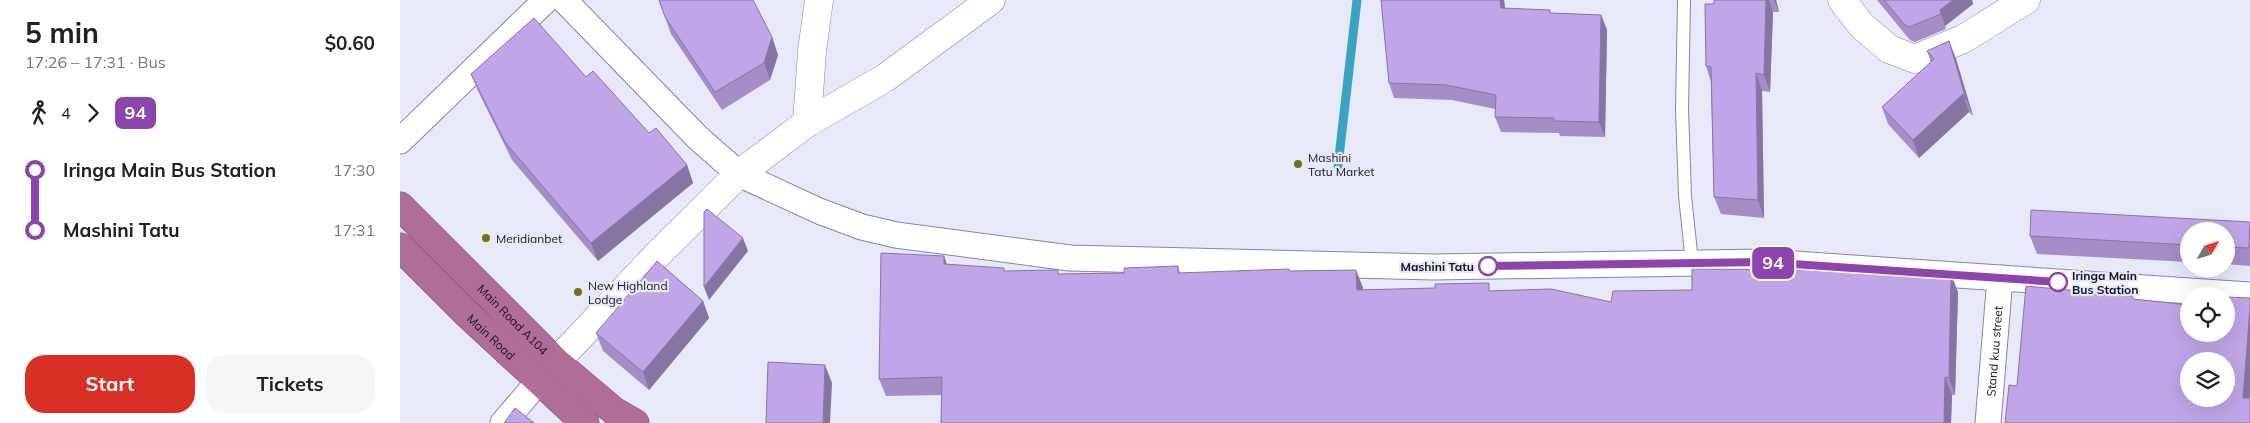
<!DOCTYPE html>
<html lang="en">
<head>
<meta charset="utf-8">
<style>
  body { margin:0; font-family:Mulish,sans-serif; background:#f6f6f6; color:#202124; height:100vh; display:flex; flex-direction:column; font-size:19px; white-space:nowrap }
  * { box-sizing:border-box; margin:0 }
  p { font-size:16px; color:#757577 }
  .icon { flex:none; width:28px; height:28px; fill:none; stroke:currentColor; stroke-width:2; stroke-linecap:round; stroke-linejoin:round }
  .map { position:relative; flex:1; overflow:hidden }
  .drawer { display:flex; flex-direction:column; background:#fff; width:400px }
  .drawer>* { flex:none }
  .badge { padding:0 10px; border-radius:8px; font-size:18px; line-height:32px }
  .needle { width:32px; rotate:51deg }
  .buttons { position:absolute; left:1780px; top:222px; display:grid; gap:10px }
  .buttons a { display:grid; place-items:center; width:55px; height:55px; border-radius:50%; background:#fff; box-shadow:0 5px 20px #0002; font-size:25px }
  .map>.badge { position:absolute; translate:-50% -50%; box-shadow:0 0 0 2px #fff }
  .legs { display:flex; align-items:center; gap:8px; height:55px; padding:0 25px; font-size:16px }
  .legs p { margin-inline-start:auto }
  .head { display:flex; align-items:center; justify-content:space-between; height:85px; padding:0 25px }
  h1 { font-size:28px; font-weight:700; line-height:38px }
  .action { display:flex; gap:10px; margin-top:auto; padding:10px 25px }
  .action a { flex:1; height:58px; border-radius:20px; background:#d93025; color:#fff; font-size:20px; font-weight:700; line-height:58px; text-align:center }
  .action a+a { background:#f6f6f6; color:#202124 }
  ul { padding:0 25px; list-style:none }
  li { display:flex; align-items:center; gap:18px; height:60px; font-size:19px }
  li i { display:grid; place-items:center; width:8px; height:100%; margin:0 6px; background:currentColor }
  li i::after { content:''; width:12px; height:12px; margin:-6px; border:4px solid; border-radius:50%; background:#fff }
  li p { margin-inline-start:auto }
  li:first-child i { background:linear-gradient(#0000 50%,currentColor 0) }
  li:last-child i { background:linear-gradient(currentColor 50%,#0000 0) }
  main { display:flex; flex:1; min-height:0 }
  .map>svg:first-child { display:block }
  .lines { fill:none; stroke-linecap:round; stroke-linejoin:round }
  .stream { stroke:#38a4c5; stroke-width:9 }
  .lane-casing { stroke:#7f80c1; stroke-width:14 }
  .street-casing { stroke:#7f80c1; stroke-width:27 }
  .secondary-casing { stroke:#7f80c1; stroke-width:29 }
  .highway-casing { stroke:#794e71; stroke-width:29 }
  .lane { stroke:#fff; stroke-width:12 }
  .street { stroke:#fff; stroke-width:25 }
  .secondary { stroke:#fff; stroke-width:28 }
  .highway { stroke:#b06d97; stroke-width:28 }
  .wall { fill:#a58ec8 }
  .shaded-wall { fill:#8674a2 }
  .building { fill:#c0a5e8; stroke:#8674a2; fill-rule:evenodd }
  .line-1-casing { stroke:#fff; stroke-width:11 }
  .line-1 { stroke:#8e44ad; stroke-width:8 }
  .poi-dot { fill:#7a6f0e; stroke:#e8e9f8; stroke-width:2 }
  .stop-1-dot { fill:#fff; stroke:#8e44ad; stroke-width:2.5 }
  .labels { text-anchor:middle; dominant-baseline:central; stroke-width:4.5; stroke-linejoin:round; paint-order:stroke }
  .poi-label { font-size:12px; fill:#13132b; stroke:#e8e9f8; text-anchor:start }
  .stop-label { font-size:12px; font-weight:bold; fill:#13132b; stroke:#e8e9f8; text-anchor:end }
  .street-label { font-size:12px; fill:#13132b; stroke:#e8e9f8 }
</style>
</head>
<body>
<main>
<section class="drawer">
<div class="head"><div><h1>5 min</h1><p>17:26 – 17:31 · Bus</p></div><b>$0.60</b></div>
<div class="legs"><svg class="icon" aria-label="walk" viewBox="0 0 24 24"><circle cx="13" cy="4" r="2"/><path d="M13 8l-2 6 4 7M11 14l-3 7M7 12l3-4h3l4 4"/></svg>4<svg class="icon" aria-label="forward" viewBox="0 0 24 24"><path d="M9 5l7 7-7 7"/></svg><b class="badge" style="background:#8e44ad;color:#fff">94</b></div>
<ul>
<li><i style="color:#8e44ad"></i><b>Iringa Main Bus Station</b><p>17:30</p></li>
<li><i style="color:#8e44ad"></i><b>Mashini Tatu</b><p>17:31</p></li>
</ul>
<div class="action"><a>Start</a><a>Tickets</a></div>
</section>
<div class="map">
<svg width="1850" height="423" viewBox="0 0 1850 423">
  <rect width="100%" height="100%" fill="#e8e9f8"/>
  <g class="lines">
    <polyline class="stream" points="938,166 957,0"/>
    <g class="lane-casing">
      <polyline id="lane" points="1284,0 1282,109 1285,196 1292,262"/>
    </g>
    <g class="street-casing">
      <g id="street">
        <polyline points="164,0 297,137 339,174 419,211 462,227 496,235 670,258 1033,267 1365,262 1850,295"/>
        <polyline points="0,141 146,0"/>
        <polyline points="103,423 139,381"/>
        <path id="s1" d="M1588,423L1600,278"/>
      </g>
    </g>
    <g class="secondary-casing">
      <g id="secondary">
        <polyline points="1442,0 1462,26 1489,49 1515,59 1563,39 1626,0"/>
        <polyline points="407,123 412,51 419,0"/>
        <polyline points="156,362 256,256 339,174 407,123 485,78 591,0"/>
      </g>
    </g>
    <g class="highway-casing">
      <g id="highway">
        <path id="s2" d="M0,206L156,362L214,411L235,423"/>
        <path id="s3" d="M0,247L65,312L185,423"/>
      </g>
    </g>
    <use href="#lane" class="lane"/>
    <use href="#street" class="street"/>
    <use href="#secondary" class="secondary"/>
    <use href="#highway" class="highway"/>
  </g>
  <g class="wall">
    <polygon points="259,0 372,37 378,55 370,80 322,110 271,34"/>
    <polygon points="981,0 1104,0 1105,9 1151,13 1201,15 1207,30 1205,137 1160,136 1159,133 1101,132 1095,117 1095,109 1052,100 994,98 989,83"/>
    <polygon points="1314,0 1376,0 1379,12 1373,12 1370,92 1362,91 1364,218 1321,214 1314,197 1311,82 1306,66"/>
    <polygon points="1477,0 1572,0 1573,4 1545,26 1546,29 1515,42 1510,40"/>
    <polygon points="1549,41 1556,59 1573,116 1569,112 1519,158 1488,124 1482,107 1531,62 1527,51"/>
    <polygon points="71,74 249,133 287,165 293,183 198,261 112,160 78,91"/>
    <polygon points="1850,222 1850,266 1826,264 1826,231 1789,231 1789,262 1637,254 1630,236"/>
    <polygon points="544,256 547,265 605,271 659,274 724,273 778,266 780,273 956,270 963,288 963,290 1092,291 1211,302 1292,290 1477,272 1558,292 1555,395 1552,395 1551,423 541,423 541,395 486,396 479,379"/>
    <polygon points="303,301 309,318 249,390 203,351 196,333"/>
  </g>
  <g class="shaded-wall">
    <polygon points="1100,0 1104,0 1107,24 1101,8"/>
    <polygon points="1366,0 1369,0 1373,12 1370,92 1364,75"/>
    <polygon points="1374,0 1376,0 1379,12"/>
    <polygon points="1553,0 1572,0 1573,4 1545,26 1546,29 1540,10"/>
    <polygon points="1201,15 1207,30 1205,137 1199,122"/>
    <polygon points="372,37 378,55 370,80 364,63"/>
    <polygon points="1549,41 1556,59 1573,116 1566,99"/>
    <polygon points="1356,73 1362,91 1364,218 1358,200"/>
    <polygon points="1563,94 1569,112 1519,158 1513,140"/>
    <polygon points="287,165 293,183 198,261 191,243"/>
    <polygon points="343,238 348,251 309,300 304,287"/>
    <polygon points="544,256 550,274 544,264"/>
    <polygon points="956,270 963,288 963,308 957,290"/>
    <polygon points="1551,274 1558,292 1555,395 1549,378"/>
    <polygon points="303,301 309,318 249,390 243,372"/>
    <polygon points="1850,307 1850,401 1843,398"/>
    <polygon points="425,365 432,383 430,423 423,423"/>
    <polygon points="1545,377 1552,395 1551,423 1544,423"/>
  </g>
  <g class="building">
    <polygon points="259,0 353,0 372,37 364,63 315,92 265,17"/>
    <polygon points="981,0 1100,0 1101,8 1150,10 1150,13 1201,15 1199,122 1154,121 1154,118 1095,117 1096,95 1046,85 989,83"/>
    <polygon points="1314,0 1366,0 1364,75 1356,73 1358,200 1314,197 1311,67 1306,66 1305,4 1314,4"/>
    <polygon points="1484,0 1553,0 1540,10 1541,14 1509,27 1505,25"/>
    <polygon points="134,18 186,77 193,71 249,133 256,128 287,165 191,243 105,142 71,74"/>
    <polygon points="1549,41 1566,99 1563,94 1513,140 1482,107 1534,59 1527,51"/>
    <polygon points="307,209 343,238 304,287 304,212"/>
    <polygon points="1631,210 1850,222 1849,248 1826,247 1826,231 1789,231 1789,245 1630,236"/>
    <polygon points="481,253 544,256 544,264 604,268 604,271 658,270 658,274 724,273 724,268 778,266 778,273 889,269 889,271 956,270 957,290 1035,288 1035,284 1089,283 1089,291 1151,289 1211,302 1213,291 1292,290 1292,269 1422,270 1422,266 1462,266 1475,267 1475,272 1551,274 1549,378 1545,377 1544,423 541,423 542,377 479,379"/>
    <polygon points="257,261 303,301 243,372 196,333"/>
    <path d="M1626,286L1679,291L1678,294L1733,296V299L1789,305V334H1826V297L1850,298V307L1843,398H1850V423H1605L1609,385L1617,386ZM1789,361H1826V399H1789Z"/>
    <polygon points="1790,294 1823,296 1790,296"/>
    <polygon points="368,362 425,365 423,423 366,423"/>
    <polygon points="115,408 134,423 104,423"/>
  </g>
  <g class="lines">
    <g class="line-1-casing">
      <polyline id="line-1" points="1088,266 1365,262 1658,282"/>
    </g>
    <use href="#line-1" class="line-1"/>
  </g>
  <g class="poi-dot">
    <circle cx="898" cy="164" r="5"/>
    <circle cx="86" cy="238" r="5"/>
    <circle cx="178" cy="292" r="5"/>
  </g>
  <g class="stop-1-dot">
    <circle cx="1088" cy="266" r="9"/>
    <circle cx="1658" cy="282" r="9"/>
  </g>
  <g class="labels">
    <g class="poi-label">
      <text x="908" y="157">Mashini<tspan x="908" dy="14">Tatu Market</tspan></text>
      <text x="96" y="238">Meridianbet</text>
      <text x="188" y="285">New Highland<tspan x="188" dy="14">Lodge</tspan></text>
    </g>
    <g class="stop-label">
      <text x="1074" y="266">Mashini Tatu</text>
      <text x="1672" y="275" text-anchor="start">Iringa Main<tspan x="1672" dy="14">Bus Station</tspan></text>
    </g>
    <g class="street-label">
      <text stroke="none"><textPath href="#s2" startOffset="160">Main Road A104</textPath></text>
      <text stroke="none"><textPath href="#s3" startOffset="128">Main Road</textPath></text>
      <text stroke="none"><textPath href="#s1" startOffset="72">Stand kuu street</textPath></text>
    </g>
  </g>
</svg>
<div class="buttons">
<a><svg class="needle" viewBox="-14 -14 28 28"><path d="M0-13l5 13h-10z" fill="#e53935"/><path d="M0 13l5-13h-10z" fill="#757577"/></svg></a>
<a><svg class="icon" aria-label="locate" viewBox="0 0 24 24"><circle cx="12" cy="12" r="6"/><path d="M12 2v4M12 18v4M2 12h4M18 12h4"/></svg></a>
<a><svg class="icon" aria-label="layers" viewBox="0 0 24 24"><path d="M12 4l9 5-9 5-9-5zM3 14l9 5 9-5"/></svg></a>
</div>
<b class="badge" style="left:1373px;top:263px;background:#8e44ad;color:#fff">94</b>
</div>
</main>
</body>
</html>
